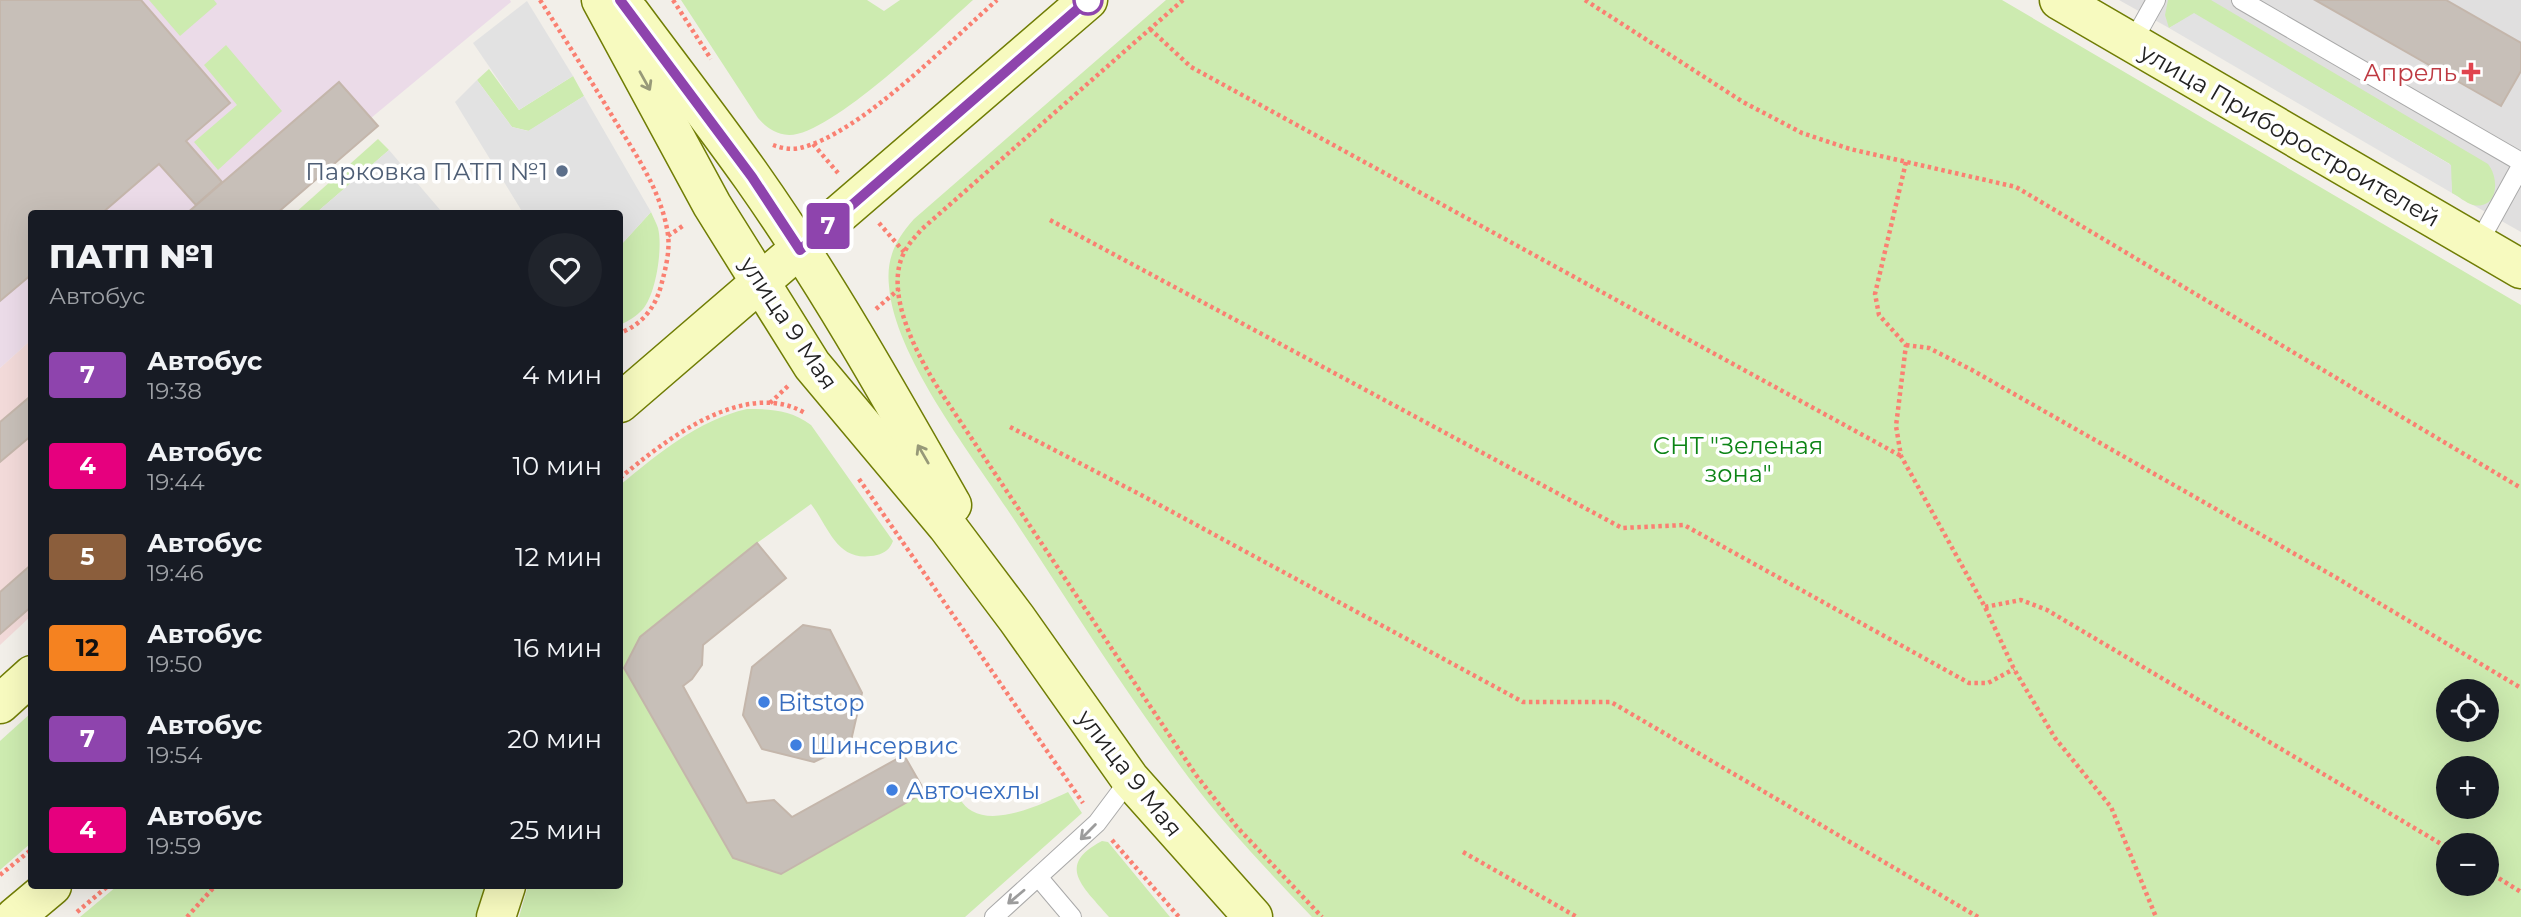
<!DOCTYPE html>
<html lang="ru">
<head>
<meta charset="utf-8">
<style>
  body { margin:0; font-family:Montserrat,sans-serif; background:#20242c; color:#f1f3f6; height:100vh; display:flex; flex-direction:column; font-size:26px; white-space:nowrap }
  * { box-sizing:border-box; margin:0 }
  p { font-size:23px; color:#9ea1a6 }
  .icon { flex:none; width:38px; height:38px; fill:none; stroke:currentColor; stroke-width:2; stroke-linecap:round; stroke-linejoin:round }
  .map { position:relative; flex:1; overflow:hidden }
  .drawer { position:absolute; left:28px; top:210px; width:595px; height:679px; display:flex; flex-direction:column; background:#171b24; border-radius:7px; box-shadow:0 7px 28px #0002 }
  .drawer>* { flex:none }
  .badge { padding:0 14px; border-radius:5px; font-size:24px; line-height:46px }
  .fabs { position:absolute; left:2436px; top:679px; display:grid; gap:14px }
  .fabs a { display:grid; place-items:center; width:63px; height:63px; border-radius:50%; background:#171b24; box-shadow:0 7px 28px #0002; font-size:35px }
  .map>.badge { position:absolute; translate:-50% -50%; box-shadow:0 0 0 4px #fff }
  .round { display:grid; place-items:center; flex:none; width:74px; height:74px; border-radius:37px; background:#20242c }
  .head { display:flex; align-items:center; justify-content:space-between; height:119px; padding:0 21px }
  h1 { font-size:33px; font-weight:800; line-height:52px }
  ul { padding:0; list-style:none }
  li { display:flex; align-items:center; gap:21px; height:91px; padding:0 21px }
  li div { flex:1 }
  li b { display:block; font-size:26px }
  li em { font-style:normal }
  li .badge { min-width:77px; font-weight:700; text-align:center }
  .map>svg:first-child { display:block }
  .residential { fill:#e0dfdf }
  .commercial { fill:#f2dad9 }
  .industrial { fill:#ebdbe8 }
  .grass { fill:#cdebb0; fill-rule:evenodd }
  .parking { fill:#e2e2e2 }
  .building { fill:#c7bfb8; stroke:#c4b6ab; stroke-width:2 }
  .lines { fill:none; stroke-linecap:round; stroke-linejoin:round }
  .lane-casing { stroke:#a9a9a9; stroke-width:20 }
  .secondary-casing { stroke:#707d05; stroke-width:41 }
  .path { stroke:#fa8072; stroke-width:4.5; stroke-dasharray:3.5 3.5; stroke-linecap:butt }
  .lane { stroke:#fff; stroke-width:18 }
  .secondary { stroke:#f7fabf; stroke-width:38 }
  .oneway { stroke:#979978 }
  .oneway2 { stroke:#9c9c9c }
  .line-casing { stroke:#fff; stroke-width:16 }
  .line { stroke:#8e44ad; stroke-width:10 }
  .stop-dot { fill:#fff; stroke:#8e44ad; stroke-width:3.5 }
  .health-dot { fill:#e0444e; stroke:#fff; stroke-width:2.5 }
  .service-dot { fill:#5c6f8a; stroke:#fff; stroke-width:2.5 }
  .shop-dot { fill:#3f7fe0; stroke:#fff; stroke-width:2.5 }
  .labels { text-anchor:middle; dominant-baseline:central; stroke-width:7; stroke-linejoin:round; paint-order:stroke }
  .health-label { font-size:24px; fill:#be3a42; stroke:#fff; text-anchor:end }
  .street-label { font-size:24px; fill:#222; stroke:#fff }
  .service-label { font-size:24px; fill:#4e5e75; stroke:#fff; text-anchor:end }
  .park-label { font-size:24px; fill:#0c8416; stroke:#fff }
  .shop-label { font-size:24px; fill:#366cbe; stroke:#fff; text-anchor:start }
</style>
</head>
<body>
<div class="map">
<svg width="2521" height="917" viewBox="0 0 2521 917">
  <rect width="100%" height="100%" fill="#f2efe9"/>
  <polygon class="residential" points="2119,0 2521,0 2521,232 2452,193 2450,164 2194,14 2169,28"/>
  <polygon class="commercial" points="31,340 31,616 0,645 0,368"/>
  <polygon class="industrial" points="0,0 510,0 511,2 371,118 378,126 276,213 32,214 31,340 0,368"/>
  <g class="grass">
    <polygon points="149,0 214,0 217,4 180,36"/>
    <path d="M681,0H867L884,11L900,0H973C939,30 830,136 789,135C775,134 767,128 758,118Z"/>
    <path d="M1166,0H2002L2521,305V917H1312C1269,872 1226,827 1189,778C1124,691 1067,599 1007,509C969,451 894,355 889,286C886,258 896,239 914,219ZM2448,691H2487V730H2448ZM2448,768H2487V807H2448ZM2448,845H2487V884H2448Z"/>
    <path d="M2168,0H2211L2488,164C2500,179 2498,210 2473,205C2466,203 2458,196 2452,193L2450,164L2194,14L2169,28L2165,15Z"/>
    <polygon points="226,45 282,111 218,170 194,142 237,105 204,65"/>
    <polygon points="489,69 519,110 573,76 584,96 529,131 512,127 477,80"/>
    <polygon points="378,139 389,150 316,213 294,214"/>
    <path d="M651,212C653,217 656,222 658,228C663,247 656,294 643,309C636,317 628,321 620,325V246Z"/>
    <path d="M747,409C771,409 791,410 811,425L893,541C890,549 885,553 877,555C837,564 830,529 811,504L757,543L624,668L733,858L781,874L925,792L952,784C957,793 962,806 972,811C998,826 1044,803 1068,792L1082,813L965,917H519L528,886H620V485C658,454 698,420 747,409Z"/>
    <polygon points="31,713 31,843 0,870 0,741"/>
    <path d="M1102,841L1108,842L1170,917H1109C1085,888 1054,866 1102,841Z"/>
    <polygon points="117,886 487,886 475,917 80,917"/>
  </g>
  <g class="parking">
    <polygon points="527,1 573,76 519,110 473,43"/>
    <polygon points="2194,13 2451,165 2452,193 2169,28"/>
    <polygon points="477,80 512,127 528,131 584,96 651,212 620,246 620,214 523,213 455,102"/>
    <polygon points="389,150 441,211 438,213 316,213"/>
  </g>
  <g class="building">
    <polygon points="0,0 141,0 230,103 186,141 222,182 196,205 159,164 101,214 32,214 32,274 0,301"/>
    <polygon points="2315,0 2446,0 2521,43 2521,71 2501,106"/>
    <polygon points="339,82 378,126 276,214 186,214"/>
    <polygon points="32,395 32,435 0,462 0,422"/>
    <polygon points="757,543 786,578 703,645 702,665 692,679 683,686 747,803 774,800 792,817 904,755 925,792 781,874 733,858 624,668 640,637"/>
    <polygon points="32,564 32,606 0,634 0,592"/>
    <polygon points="803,625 830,630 862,693 850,745 814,762 762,749 743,715 752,667"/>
  </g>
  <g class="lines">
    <g class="lane-casing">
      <g id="lane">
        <polyline points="2241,0 2521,162"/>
        <polyline points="2132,43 2156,0"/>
        <polyline points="2478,244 2521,166"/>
        <polyline points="1039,878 1072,917"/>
        <polyline points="994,917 1097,823 1130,779"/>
      </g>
    </g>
    <g class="secondary-casing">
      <g id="secondary">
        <polyline points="601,0 712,205 812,365 947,526 1017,619 1130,779 1253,917"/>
        <polyline points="2059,0 2521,269"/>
        <path d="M631,14C671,68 713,122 752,177C826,282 889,394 952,505"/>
        <polyline points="620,403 1088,0"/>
        <polyline points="0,704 32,675"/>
        <polyline points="15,917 52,886"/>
        <polyline points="496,917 506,886"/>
      </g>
    </g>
    <g class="path">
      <path d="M540,0C565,39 590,79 614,119C636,155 662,192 668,235C670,250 666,267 662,282C656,307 643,324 620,333"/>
      <polyline points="673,0 711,59"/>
      <path d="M1183,0L922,229C916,236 909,243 905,251C882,291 918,357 940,391L1196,775L1237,827L1322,917"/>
      <polyline points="1585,0 1743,102 1802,133 1850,149 2016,187 2521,488"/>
      <polyline points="1150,29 1191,67 1901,456"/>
      <polyline points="813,144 838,173"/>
      <path d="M773,145C781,148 791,150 800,148C860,134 949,42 997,0"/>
      <polyline points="1906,162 1875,294 1879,315 1906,345 1896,426 1901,456 1985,607 2014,669 2055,738 2111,807 2156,917"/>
      <polyline points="1050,220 1622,528 1684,525 1969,683 1988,683 2014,669"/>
      <polyline points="879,223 904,252"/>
      <polyline points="668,236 684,225"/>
      <polyline points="876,309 899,289"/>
      <polyline points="1906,345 1929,348 1972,370 2337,578 2521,688"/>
      <polyline points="770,403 788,386"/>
      <polyline points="1010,427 1143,496 1523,702 1611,702 1978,917"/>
      <path d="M620,478C665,440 745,378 805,413"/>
      <polyline points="859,479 1083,803"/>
      <polyline points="1985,607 2021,600 2047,610 2448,848"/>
      <polyline points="1112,840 1179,917"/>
      <polyline points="1463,852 1577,917"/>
      <polyline points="2487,871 2521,892"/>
      <polyline points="0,875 32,849"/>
      <polyline points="77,912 108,886"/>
      <polyline points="187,917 215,886"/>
    </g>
    <use href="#lane" class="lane"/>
    <use href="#secondary" class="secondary"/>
  </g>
  <defs><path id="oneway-shaft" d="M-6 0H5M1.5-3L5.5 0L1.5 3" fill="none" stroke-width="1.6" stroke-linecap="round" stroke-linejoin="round" transform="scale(1.75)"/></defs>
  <g class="oneway">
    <use href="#oneway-shaft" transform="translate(645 81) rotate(61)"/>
    <use href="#oneway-shaft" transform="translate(923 454) rotate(-120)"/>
  </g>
  <g class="oneway2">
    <use href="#oneway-shaft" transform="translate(1088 832) rotate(135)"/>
    <use href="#oneway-shaft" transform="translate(1016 897) rotate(140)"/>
  </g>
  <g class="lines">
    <g class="line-casing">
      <polyline id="line" points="620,0 752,177 800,250 1088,0"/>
    </g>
    <use href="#line" class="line"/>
  </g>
  <circle class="stop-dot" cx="1088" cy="0" r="14"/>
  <path class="health-dot" d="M2467.5 61.5h7v7h7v7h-7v7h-7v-7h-7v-7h7z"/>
  <circle class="service-dot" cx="562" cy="171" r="7"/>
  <g class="shop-dot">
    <circle cx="764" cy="702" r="7"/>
    <circle cx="796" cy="745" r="7"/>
    <circle cx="892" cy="790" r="7"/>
  </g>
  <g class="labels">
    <g class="health-label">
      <text x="2457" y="72">Апрель</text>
    </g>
    <g class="street-label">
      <text transform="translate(2290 135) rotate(30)">улица Приборостроителей</text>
      <text transform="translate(789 323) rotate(56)">улица 9 Мая</text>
      <text transform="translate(1130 773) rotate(52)">улица 9 Мая</text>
    </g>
    <g class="service-label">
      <text x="548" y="171">Парковка ПАТП №1</text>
    </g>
    <g class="park-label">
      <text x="1738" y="445">СНТ "Зеленая<tspan x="1738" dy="28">зона"</tspan></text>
    </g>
    <g class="shop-label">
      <text x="778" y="702">Bitstop</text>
      <text x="810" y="745">Шинсервис</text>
      <text x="906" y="790">Авточехлы</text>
    </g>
  </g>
</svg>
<div class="fabs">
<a><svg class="icon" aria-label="locate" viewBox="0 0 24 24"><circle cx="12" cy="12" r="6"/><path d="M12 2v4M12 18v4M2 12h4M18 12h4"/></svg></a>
<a>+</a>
<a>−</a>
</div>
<b class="badge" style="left:828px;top:226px;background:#8e44ad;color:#fff">7</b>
<section class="drawer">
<div class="head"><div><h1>ПАТП №1</h1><p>Автобус</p></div><a class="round"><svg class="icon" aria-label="heart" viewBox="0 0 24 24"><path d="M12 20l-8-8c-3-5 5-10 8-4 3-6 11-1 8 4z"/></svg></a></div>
<ul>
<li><span class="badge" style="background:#8e44ad;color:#fff">7</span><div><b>Автобус</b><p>19:38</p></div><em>4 мин</em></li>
<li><span class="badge" style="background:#e6007e;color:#fff">4</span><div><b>Автобус</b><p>19:44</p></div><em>10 мин</em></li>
<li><span class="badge" style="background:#8b5e3c;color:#fff">5</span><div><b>Автобус</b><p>19:46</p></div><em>12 мин</em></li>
<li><span class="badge" style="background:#f58220;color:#111">12</span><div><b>Автобус</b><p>19:50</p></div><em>16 мин</em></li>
<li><span class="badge" style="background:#8e44ad;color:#fff">7</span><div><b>Автобус</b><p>19:54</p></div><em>20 мин</em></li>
<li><span class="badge" style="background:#e6007e;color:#fff">4</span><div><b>Автобус</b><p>19:59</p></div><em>25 мин</em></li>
</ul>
</section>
</div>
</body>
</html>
